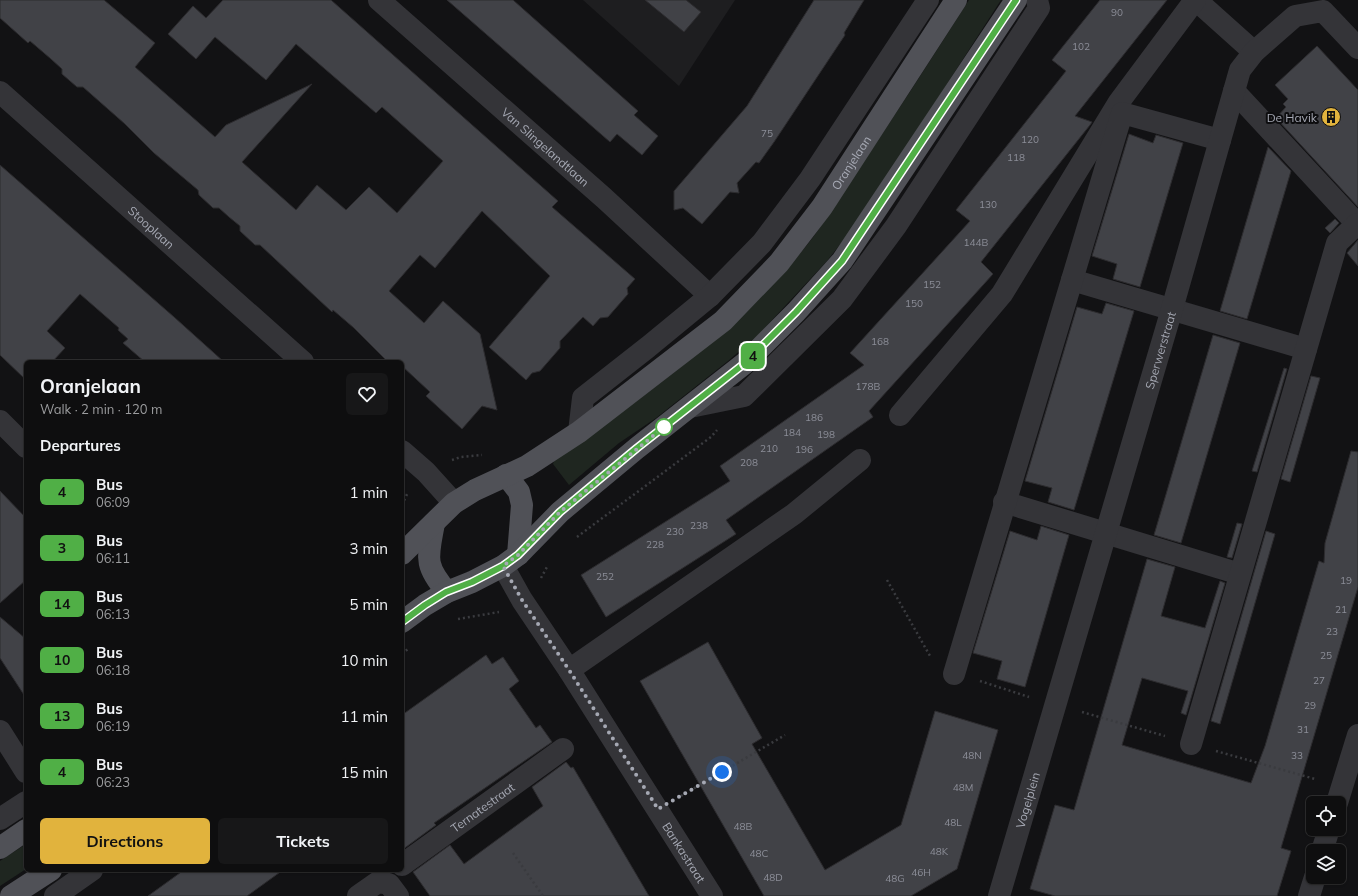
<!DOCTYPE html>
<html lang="en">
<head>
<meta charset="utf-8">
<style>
  body { margin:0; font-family:Mulish,sans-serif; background:#171718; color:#f1f3f6; height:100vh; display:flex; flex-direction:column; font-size:15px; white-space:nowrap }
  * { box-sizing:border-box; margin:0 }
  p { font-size:13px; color:#9b9c9e }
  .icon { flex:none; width:22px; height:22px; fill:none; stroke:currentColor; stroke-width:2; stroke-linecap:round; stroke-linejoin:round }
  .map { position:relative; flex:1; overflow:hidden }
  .details { position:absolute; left:24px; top:360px; width:380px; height:512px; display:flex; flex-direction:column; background:#0e0e0f; border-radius:6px; box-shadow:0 1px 3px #0004,0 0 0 1px #2e2e2f }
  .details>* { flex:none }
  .badge { padding:0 8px; border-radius:6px; font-size:14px; line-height:26px }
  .fabs { position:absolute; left:1306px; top:796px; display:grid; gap:8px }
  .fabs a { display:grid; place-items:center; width:40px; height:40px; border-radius:6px; background:#0e0e0f; box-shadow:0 1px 3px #0004,0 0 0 1px #2e2e2f; font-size:20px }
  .you { position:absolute; width:20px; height:20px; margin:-10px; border:3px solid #fff; border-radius:50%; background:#1a73e8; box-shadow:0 0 0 6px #1a73e833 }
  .map>.badge { position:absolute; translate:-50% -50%; box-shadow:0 0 0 2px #fff }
  h2 { padding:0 16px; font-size:15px; line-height:36px }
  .round { display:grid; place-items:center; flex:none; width:42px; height:42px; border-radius:6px; background:#171718 }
  .summary { display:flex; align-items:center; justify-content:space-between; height:68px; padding:0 16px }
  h1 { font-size:19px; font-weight:700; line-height:30px }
  .action { display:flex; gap:8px; margin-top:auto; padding:8px 16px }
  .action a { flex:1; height:46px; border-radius:6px; background:#e1b33d; color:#111; font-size:16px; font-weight:700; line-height:46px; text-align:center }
  .action a+a { background:#171718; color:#f1f3f6 }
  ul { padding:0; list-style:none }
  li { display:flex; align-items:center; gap:12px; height:56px; padding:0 16px }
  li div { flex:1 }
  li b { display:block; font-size:15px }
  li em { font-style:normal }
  li .badge { min-width:44px; font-weight:700; text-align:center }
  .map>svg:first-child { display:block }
  .built { fill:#1e1e20 }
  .green { fill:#1f2620 }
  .building { fill:#414247; stroke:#2d2c2f }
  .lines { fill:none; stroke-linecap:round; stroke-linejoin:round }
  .path { stroke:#3a3b3f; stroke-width:2.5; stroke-dasharray:2 3; stroke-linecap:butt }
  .minor { stroke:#343438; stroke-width:22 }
  .major { stroke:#505157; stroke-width:22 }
  .line-casing { stroke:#fff; stroke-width:9 }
  .line { stroke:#50af46; stroke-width:6 }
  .walk { stroke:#a5a8b3; stroke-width:4; stroke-dasharray:0 7.2 }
  .stop-dot { fill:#fff; stroke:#50af46; stroke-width:2 }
  .labels { text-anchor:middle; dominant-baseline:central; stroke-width:4; stroke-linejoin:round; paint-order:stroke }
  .number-label { font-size:10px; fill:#8c8e98 }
  .poi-label { font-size:12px; fill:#a5a8b3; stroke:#0d0d0f; text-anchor:end }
  .street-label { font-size:12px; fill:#a5a8b3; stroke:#0d0d0f }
</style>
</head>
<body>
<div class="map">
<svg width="1358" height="896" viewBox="0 0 1358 896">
  <rect width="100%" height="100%" fill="#121214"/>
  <polygon class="built" points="583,0 735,0 679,86"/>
  <g class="green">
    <path d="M969,0H1001L860,219L827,261L758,335L728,361L656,418L619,443L569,485L553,464L554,461C645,396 735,332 807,245C824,224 838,199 853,177C893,119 931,59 969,0Z"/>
    <polygon points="26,844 26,869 0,886 0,861"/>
  </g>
  <g class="building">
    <polygon points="0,0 104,0 155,43 135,67 215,137 226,125 312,84 242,162 296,210 317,185 346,210 369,187 397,213 443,161 382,107 376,113 296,44 266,80 215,37 196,59 168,34 193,6 206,18 223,0 331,0 558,201 552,207 635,279 627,288 628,294 608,317 600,318 593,326 583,317 560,341 560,348 540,371 532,373 526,380 489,347 550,276 482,211 435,268 420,255 389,291 424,323 443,301 480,334 497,410 482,406 462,429 426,396 430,392 402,366 402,362 388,362 354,328 333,310 332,312 260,245 255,245 240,231 240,226 229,217 219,208 213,208 199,195 198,190 154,153 125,124 83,87 77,87 62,74 62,69 51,59 30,41 28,43 0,18"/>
    <polygon points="447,0 513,0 638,111 634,115 658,136 642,155 617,134 610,142"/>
    <polygon points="645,0 686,0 701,12 684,32"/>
    <polygon points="814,0 864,0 844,33 845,35 774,142 759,163 756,162 737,183 739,193 730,192 702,224 683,208 674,210 674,191 747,106"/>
    <polygon points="1100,0 1167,0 1075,116 1092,122 1090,125 981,262 993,274 869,411 873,417 726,520 736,534 606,617 581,575 730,481 720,466 864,365 850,353 970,221 956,210 1066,71 1052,60"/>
    <polygon points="1317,46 1358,90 1358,207 1276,118 1286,107 1283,104 1288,99 1275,85"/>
    <polygon points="1129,134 1153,143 1156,135 1183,143 1140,287 1113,279 1117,264 1092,256"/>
    <polygon points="1268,147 1291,171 1247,319 1220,311"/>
    <polygon points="0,165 174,317 224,362 145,362 123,343 128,339 118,330 119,328 80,294 47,331 65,348 52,362 26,362 26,380 0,355"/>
    <polygon points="1335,219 1339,223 1330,233 1325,228"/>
    <polygon points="1358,240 1358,266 1347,253"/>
    <polygon points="1106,303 1134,311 1074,510 1048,502 1052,488 1025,481 1077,307 1102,314"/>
    <polygon points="1213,335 1240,343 1181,543 1154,535"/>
    <polygon points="1284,368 1287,369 1257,472 1252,471"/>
    <polygon points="1311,376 1320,378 1290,482 1281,479"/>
    <polygon points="1351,451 1358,452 1358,587 1281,848 1291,851 1277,896 1055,896 1030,889 1055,805 1074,810 1147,559 1175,567 1161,616 1205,628 1220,581 1225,583 1186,715 1181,713 1188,691 1142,678 1122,745 1251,783 1265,746 1319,561 1324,563 1325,543"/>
    <polygon points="0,491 26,518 26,580 0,603"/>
    <polygon points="1237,523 1242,524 1232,558 1227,557"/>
    <polygon points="1041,526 1069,535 1025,687 997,679 1002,661 973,653 1010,531 1037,540"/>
    <polygon points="1266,531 1275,534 1220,724 1211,721"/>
    <polygon points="0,617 26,639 26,698 0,658"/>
    <polygon points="708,642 762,738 752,744 825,870 901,825 935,711 998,730 957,869 911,896 764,896 640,681"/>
    <polygon points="486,655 492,664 503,657 519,681 509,689 536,728 540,725 552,742 434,823 436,825 402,850 402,715"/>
    <polygon points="566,762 571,768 573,767 649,896 430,896 413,872 450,845 464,864 543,806 532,787"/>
    <polygon points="184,870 283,870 247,896 148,896"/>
  </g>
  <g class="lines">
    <g class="path">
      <polyline points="452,460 461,457 482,455"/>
      <polyline points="402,505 408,492"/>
      <polyline points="577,537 711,437 717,430"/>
      <polyline points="541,578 547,567"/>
      <polyline points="887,580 930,656"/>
      <polyline points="458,619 499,612"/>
      <polyline points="402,654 408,649"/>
      <polyline points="980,681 1029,697"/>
      <polyline points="1082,712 1165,736"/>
      <polyline points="1216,751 1315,779"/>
      <polyline points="681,796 785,735"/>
      <polyline points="513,853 543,896"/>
    </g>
    <g class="minor">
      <path id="s1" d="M379,0L604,198L710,296"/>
      <polyline points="1196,0 1254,52"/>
      <polyline points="1234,91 1358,225"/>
      <path id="s2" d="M0,92L303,362"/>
      <polyline points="1072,280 1306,349"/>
      <polyline points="690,407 744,396 842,299 896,226 1039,8 1037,0"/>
      <polyline points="900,415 1002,294 1119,102 1195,0"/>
      <polyline points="0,421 26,447"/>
      <polyline points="579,432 583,398 648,347 710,296 762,243 810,179 928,0"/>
      <polyline points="402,451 426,472 454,503"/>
      <polyline points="1004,502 1240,574"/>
      <path id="s3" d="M503,566L522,600L569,670L712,896"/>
      <polyline points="569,670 794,514 860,460"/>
      <polyline points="954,674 1122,113 1220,140"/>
      <polyline points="0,731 26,772"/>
      <polyline points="1191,744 1337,243 1357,224"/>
      <polyline points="1337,803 1358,735"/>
      <polyline points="0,819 26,802"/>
      <polyline points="1322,851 1329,829"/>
      <path id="s4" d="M402,865L563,749"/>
      <polyline points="55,896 92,870"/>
      <polyline points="358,896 378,882 389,884 398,896"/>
      <path id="s5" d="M999,896L1172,309L1240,70L1254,52L1295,16L1323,11L1358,48"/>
      <polyline points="1309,896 1315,877"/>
    </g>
    <g class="major">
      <polyline points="506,475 519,492 522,505 518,555"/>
      <path d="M434,523C428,557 423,564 447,592"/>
      <path id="s6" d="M402,554L454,503L475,490L527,466L579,432L723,321L779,263L822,207L956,0"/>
      <polyline points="402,622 425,605 447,592 472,582 503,566 518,555 560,512 637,448 745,363 796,312 842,261 1016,0"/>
      <polyline points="0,848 26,830"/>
      <polyline points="11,896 51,870"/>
    </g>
  </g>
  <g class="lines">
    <g class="line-casing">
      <polyline id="line" points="402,622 425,605 446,592 472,582 503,566 518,555 560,512 637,448 745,363 796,312 842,261 1016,0"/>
    </g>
    <use href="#line" class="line"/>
    <polyline class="walk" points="664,427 560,512 518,555 503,566 522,600 569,670 658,809 722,772"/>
  </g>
  <defs>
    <g id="building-disc" transform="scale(1)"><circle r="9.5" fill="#e1b33d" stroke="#0d0d0f"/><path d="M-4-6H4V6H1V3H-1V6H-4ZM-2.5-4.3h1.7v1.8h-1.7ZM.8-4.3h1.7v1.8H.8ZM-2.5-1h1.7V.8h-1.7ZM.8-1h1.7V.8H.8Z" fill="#111"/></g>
  </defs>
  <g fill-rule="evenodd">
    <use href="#building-disc" x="1331" y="117"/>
  </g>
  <circle class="stop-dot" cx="664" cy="427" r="8"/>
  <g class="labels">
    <g class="number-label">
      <text x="1117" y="12">90</text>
      <text x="1081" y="46">102</text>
      <text x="767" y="133">75</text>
      <text x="1030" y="139">120</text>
      <text x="1016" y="157">118</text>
      <text x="988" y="204">130</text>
      <text x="976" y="242">144B</text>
      <text x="932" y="284">152</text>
      <text x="914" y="303">150</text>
      <text x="880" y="341">168</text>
      <text x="868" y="386">178B</text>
      <text x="814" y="417">186</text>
      <text x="792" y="432">184</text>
      <text x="826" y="434">198</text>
      <text x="769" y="448">210</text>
      <text x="804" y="449">196</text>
      <text x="749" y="462">208</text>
      <text x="699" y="525">238</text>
      <text x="675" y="531">230</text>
      <text x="655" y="544">228</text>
      <text x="605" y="576">252</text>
      <text x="1346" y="580">19</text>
      <text x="1341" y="609">21</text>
      <text x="1332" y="631">23</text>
      <text x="1326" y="655">25</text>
      <text x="1319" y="680">27</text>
      <text x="1310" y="705">29</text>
      <text x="1303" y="729">31</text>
      <text x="972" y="755">48N</text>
      <text x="1297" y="755">33</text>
      <text x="963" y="787">48M</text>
      <text x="953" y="822">48L</text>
      <text x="743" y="826">48B</text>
      <text x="939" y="851">48K</text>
      <text x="759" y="853">48C</text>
      <text x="921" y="872">46H</text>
      <text x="773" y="877">48D</text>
      <text x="895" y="878">48G</text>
    </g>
    <g class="poi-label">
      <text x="1317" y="117">De Havik</text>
    </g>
    <g class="street-label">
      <text stroke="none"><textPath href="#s1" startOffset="222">Van Slingelandtlaan</textPath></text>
      <text stroke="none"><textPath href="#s6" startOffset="603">Oranjelaan</textPath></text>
      <text stroke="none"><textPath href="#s2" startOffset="203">Stooplaan</textPath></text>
      <text stroke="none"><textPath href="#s5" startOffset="569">Sperwerstraat</textPath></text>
      <text stroke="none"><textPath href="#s5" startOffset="100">Vogelplein</textPath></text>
      <text stroke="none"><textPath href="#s4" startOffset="99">Ternatestraat</textPath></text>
      <text stroke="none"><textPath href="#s3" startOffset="339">Bankastraat</textPath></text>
    </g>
  </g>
</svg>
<div class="fabs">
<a><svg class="icon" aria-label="locate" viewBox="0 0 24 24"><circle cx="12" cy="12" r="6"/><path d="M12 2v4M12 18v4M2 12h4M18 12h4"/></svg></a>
<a><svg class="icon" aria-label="layers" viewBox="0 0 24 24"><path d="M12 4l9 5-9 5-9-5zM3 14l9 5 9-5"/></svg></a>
</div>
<div class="you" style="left:722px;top:772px"></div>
<b class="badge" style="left:753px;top:356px;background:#50af46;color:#111">4</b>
<section class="details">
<div class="summary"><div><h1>Oranjelaan</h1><p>Walk · 2 min · 120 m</p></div><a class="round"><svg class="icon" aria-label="heart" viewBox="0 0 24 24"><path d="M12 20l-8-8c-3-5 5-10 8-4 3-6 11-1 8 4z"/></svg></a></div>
<h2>Departures</h2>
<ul>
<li><span class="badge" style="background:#50af46;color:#111">4</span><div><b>Bus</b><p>06:09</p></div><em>1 min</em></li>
<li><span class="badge" style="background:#50af46;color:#111">3</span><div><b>Bus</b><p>06:11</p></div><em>3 min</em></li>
<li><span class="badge" style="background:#50af46;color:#111">14</span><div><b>Bus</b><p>06:13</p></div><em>5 min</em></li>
<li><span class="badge" style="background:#50af46;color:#111">10</span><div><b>Bus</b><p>06:18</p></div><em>10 min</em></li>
<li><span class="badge" style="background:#50af46;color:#111">13</span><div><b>Bus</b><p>06:19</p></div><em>11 min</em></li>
<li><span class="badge" style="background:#50af46;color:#111">4</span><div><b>Bus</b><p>06:23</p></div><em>15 min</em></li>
</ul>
<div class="action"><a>Directions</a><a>Tickets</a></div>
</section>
</div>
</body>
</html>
